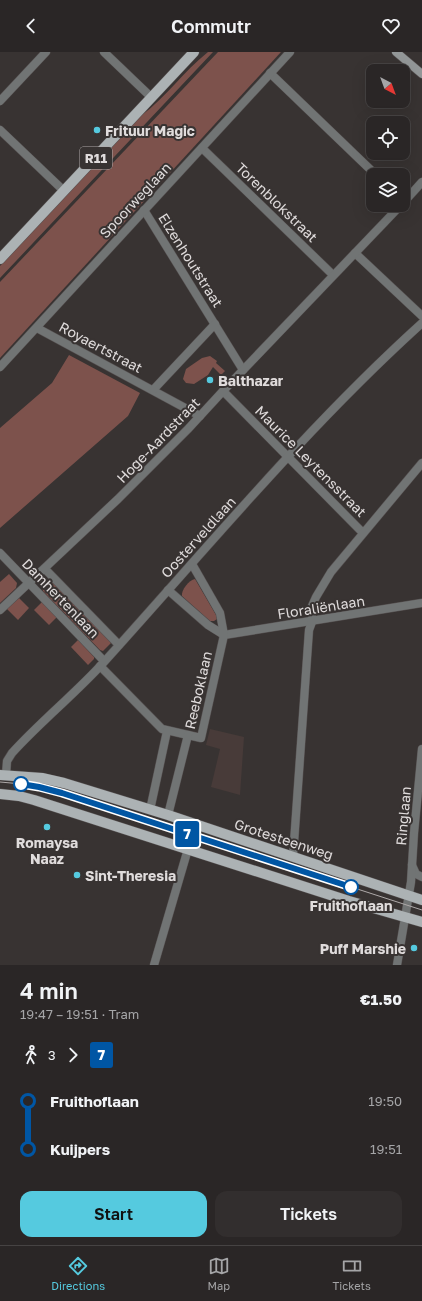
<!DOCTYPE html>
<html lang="en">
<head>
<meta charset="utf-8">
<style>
  body { margin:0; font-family:"Golos Text",sans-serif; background:#322e2e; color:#f1f3f6; height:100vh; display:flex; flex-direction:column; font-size:15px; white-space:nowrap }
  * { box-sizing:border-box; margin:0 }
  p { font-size:13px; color:#a5a5a7 }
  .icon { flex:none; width:22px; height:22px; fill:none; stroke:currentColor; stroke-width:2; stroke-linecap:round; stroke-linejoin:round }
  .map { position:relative; height:913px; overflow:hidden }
  .panel { display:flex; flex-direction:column; background:#2a2626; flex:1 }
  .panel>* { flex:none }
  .badge { padding:0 8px; border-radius:3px; font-size:14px; line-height:26px }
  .needle { width:26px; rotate:139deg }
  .tools { position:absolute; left:366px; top:12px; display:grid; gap:8px }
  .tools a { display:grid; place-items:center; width:44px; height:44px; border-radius:8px; background:#2a2626; box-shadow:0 4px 16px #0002,0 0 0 1px #464343; font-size:20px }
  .map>.badge { position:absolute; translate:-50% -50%; box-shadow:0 0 0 2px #fff }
  .legs { display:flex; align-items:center; gap:6px; height:44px; padding:0 20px; font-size:13px }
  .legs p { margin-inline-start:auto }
  .head { display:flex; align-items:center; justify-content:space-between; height:68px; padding:0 20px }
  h1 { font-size:22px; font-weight:600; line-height:30px }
  .button { display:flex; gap:8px; margin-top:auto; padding:8px 20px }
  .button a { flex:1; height:46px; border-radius:12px; background:#55cadf; color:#111; font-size:16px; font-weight:600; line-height:46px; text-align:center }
  .button a+a { background:#322e2e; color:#f1f3f6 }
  ul { padding:0 20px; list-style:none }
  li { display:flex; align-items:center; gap:14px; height:48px; font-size:15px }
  li i { display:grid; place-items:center; width:6px; height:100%; margin:0 5px; background:currentColor }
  li i::after { content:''; width:10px; height:10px; margin:-5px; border:3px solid; border-radius:50%; background:#2a2626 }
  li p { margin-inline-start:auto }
  li:first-child i { background:linear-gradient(#0000 50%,currentColor 0) }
  li:last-child i { background:linear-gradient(currentColor 50%,#0000 0) }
  header { display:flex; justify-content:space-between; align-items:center; height:52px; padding:0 20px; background:#2a2626; font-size:18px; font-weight:600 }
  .tabs { display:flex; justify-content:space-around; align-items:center; height:56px; border-top:1px solid #464343; background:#2a2626; font-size:11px; color:#a5a5a7 }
  .tabs a { display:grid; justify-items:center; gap:2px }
  .tabs .current { color:#55cadf }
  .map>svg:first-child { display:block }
  .built { fill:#483b39 }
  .green { fill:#7d524c }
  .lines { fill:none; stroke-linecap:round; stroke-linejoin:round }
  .minor-casing { stroke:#565151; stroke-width:9 }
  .tertiary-casing { stroke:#565151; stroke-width:9 }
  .secondary-casing { stroke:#565151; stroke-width:9 }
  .primary-casing { stroke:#565151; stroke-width:11 }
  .minor { stroke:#717474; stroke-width:8 }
  .tertiary { stroke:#717474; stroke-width:8 }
  .secondary { stroke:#939798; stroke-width:8 }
  .primary { stroke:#acb2b4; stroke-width:10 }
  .tram { stroke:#aea9a9; stroke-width:1 }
  .line-1-casing { stroke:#fff; stroke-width:9 }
  .line-1 { stroke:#0056a4; stroke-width:6 }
  .poi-dot { fill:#55cadf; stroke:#383332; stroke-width:1.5 }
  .stop-1-dot { fill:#fff; stroke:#0056a4; stroke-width:2 }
  .labels { text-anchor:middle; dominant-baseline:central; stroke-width:4; stroke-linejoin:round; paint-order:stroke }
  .shield { fill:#383332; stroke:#aea9a9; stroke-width:1 }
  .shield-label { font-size:13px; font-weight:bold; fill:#e0dcdc }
  .poi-label { font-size:14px; font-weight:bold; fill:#e0dcdc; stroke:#383332; text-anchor:start }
  .street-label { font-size:14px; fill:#e0dcdc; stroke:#383332 }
  .stop-label { font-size:14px; font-weight:bold; fill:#e0dcdc; stroke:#383332 }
</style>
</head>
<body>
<header><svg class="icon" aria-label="back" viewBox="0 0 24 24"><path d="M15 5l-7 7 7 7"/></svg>Commutr<svg class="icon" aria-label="heart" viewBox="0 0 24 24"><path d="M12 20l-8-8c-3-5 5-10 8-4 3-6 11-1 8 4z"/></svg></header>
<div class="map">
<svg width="422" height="913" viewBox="0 0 422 913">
  <rect width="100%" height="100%" fill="#383332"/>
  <polygon class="built" points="210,677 244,685 240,743 211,735 220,697 206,693"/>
  <g class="green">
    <path d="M208,0H213L0,226V214L142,63C166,45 184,19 208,0Z"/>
    <polygon points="218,0 281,0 0,306 0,230"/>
    <polygon points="69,303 140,341 128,364 0,476 0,376 52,331"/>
    <polygon points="210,304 217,309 216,311 225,319 221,323 213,315 208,323 194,332 186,331 183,327 186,317 202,306"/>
    <polygon points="9,522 17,531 16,536 0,551 0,530"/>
    <path d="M195,527L216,563L217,567L214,569H210L182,544C181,538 189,528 195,527Z"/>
    <polygon points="46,528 51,529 109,588 111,591 103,599 100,598 43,539 42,533"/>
    <polygon points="19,546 29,556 18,568 7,557"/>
    <polygon points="42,550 57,565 49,573 34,558"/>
    <polygon points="78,588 94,605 94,607 88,613 71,595"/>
  </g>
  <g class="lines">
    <g class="minor-casing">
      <g id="minor">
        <polyline points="104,0 152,46"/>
        <polyline points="270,21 376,123"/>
        <polyline points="0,49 46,0"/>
        <polyline points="0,78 64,139"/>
        <polyline points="202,96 333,223"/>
        <polyline points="403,151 422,130"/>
        <polyline points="144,158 243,318"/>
        <polyline points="355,201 422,264"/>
        <polyline points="37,276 200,364"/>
        <polyline points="0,315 290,0"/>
        <polyline points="153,338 215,272"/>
        <polyline points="223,339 363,481"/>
        <polyline points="0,501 104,609"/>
        <polyline points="45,517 119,593"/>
        <polyline points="168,538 208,573 224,583"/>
        <polyline points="0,558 118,447 188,377 223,339 401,153"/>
        <polyline points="224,583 422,551"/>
        <polyline points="100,614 162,677 201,686 224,583 220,561 192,512"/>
        <path d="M6,723L7,709L12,701C41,669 75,642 104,610C208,495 307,375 422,271"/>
        <polyline points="150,758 167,679"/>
        <polyline points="168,763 188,683"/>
        <polyline points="293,805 309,578 312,570 312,554 316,545 331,520 422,411"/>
        <polyline points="412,813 416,822 422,825"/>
        <polyline points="154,913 188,797"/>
      </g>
    </g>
    <g class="tertiary-casing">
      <polyline id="tertiary" points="397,913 411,830 414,781 422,697"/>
    </g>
    <g class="secondary-casing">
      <polyline id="secondary" points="396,0 422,22"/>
    </g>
    <g class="primary-casing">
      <g id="primary">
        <polyline points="0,207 194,0"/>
        <polyline points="0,723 42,726 64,731 168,763 422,848"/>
        <polyline points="0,742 19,744 34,748 349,849 422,870"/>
      </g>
    </g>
    <use href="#minor" class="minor"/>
    <use href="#tertiary" class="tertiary"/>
    <use href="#secondary" class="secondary"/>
    <use href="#primary" class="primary"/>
    <polyline class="tram" points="0,730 33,733 46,736 422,858"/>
  </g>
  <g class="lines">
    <g class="line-1-casing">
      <polyline id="line-1" points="21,732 39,735 62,741 351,835"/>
    </g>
    <use href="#line-1" class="line-1"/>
  </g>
  <g class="poi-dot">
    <circle cx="97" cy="78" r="4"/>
    <circle cx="210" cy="328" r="4"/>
    <circle cx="47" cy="775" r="4"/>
    <circle cx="77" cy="823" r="4"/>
    <circle cx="414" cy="896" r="4"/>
  </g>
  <g class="stop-1-dot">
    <circle cx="21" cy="732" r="7"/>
    <circle cx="351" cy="835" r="7"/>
  </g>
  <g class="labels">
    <rect class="shield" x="80" y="95" width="32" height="22" rx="3"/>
    <g class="shield-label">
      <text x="96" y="106">R11</text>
    </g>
    <g class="poi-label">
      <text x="105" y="78">Frituur Magic</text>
      <text x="218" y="328">Balthazar</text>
      <text x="47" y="790" text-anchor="middle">Romaysa<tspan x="47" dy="16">Naaz</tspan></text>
      <text x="85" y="823">Sint-Theresia</text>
      <text x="406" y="896" text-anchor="end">Puff Marshie</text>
    </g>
    <g class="street-label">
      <text transform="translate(135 148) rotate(-47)">Spoorweglaan</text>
      <text transform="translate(277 150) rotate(44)">Torenblokstraat</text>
      <text transform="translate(191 208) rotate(58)">Elzenhoutstraat</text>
      <text transform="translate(101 295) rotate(28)">Royaertstraat</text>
      <text transform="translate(158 388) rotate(-46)">Hoge-Aardstraat</text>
      <text transform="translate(311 409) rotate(45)">Maurice Leytensstraat</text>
      <text transform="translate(198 485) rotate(-48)">Oosterveldlaan</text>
      <text transform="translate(61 546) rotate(46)">Damhertenlaan</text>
      <text transform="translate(321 555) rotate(-9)">Floraliënlaan</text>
      <text transform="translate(198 638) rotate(-77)">Reeboklaan</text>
      <text transform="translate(403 764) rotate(-85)">Ringlaan</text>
      <text transform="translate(284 787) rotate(18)">Grotesteenweg</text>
    </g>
    <g class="stop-label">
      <text x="351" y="853">Fruithoflaan</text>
    </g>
  </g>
</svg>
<div class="tools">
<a><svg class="needle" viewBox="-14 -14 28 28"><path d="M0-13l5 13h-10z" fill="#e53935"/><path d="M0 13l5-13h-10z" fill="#a5a5a7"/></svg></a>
<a><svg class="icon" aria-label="locate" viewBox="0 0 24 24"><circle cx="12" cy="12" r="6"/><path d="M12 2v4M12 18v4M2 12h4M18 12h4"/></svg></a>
<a><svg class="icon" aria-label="layers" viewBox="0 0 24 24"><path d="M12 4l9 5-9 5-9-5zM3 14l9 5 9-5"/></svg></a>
</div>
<b class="badge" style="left:187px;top:782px;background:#0056a4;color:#fff">7</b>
</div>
<section class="panel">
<div class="head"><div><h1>4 min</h1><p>19:47 – 19:51 · Tram</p></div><b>€1.50</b></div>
<div class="legs"><svg class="icon" aria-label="walk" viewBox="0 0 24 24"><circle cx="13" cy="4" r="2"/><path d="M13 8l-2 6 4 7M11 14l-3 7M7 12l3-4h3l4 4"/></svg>3<svg class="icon" aria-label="forward" viewBox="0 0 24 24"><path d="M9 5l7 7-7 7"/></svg><b class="badge" style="background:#0056a4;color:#fff">7</b></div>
<ul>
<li><i style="color:#0056a4"></i><b>Fruithoflaan</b><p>19:50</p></li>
<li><i style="color:#0056a4"></i><b>Kuijpers</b><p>19:51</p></li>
</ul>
<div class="button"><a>Start</a><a>Tickets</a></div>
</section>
<nav class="tabs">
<a class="current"><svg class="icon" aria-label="directions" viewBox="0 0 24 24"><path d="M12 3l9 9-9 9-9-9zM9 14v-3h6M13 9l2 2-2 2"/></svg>Directions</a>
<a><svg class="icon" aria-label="map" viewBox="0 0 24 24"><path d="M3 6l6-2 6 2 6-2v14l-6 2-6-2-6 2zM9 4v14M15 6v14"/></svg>Map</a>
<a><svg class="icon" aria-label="tickets" viewBox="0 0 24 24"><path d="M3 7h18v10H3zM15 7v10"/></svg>Tickets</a>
</nav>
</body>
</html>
